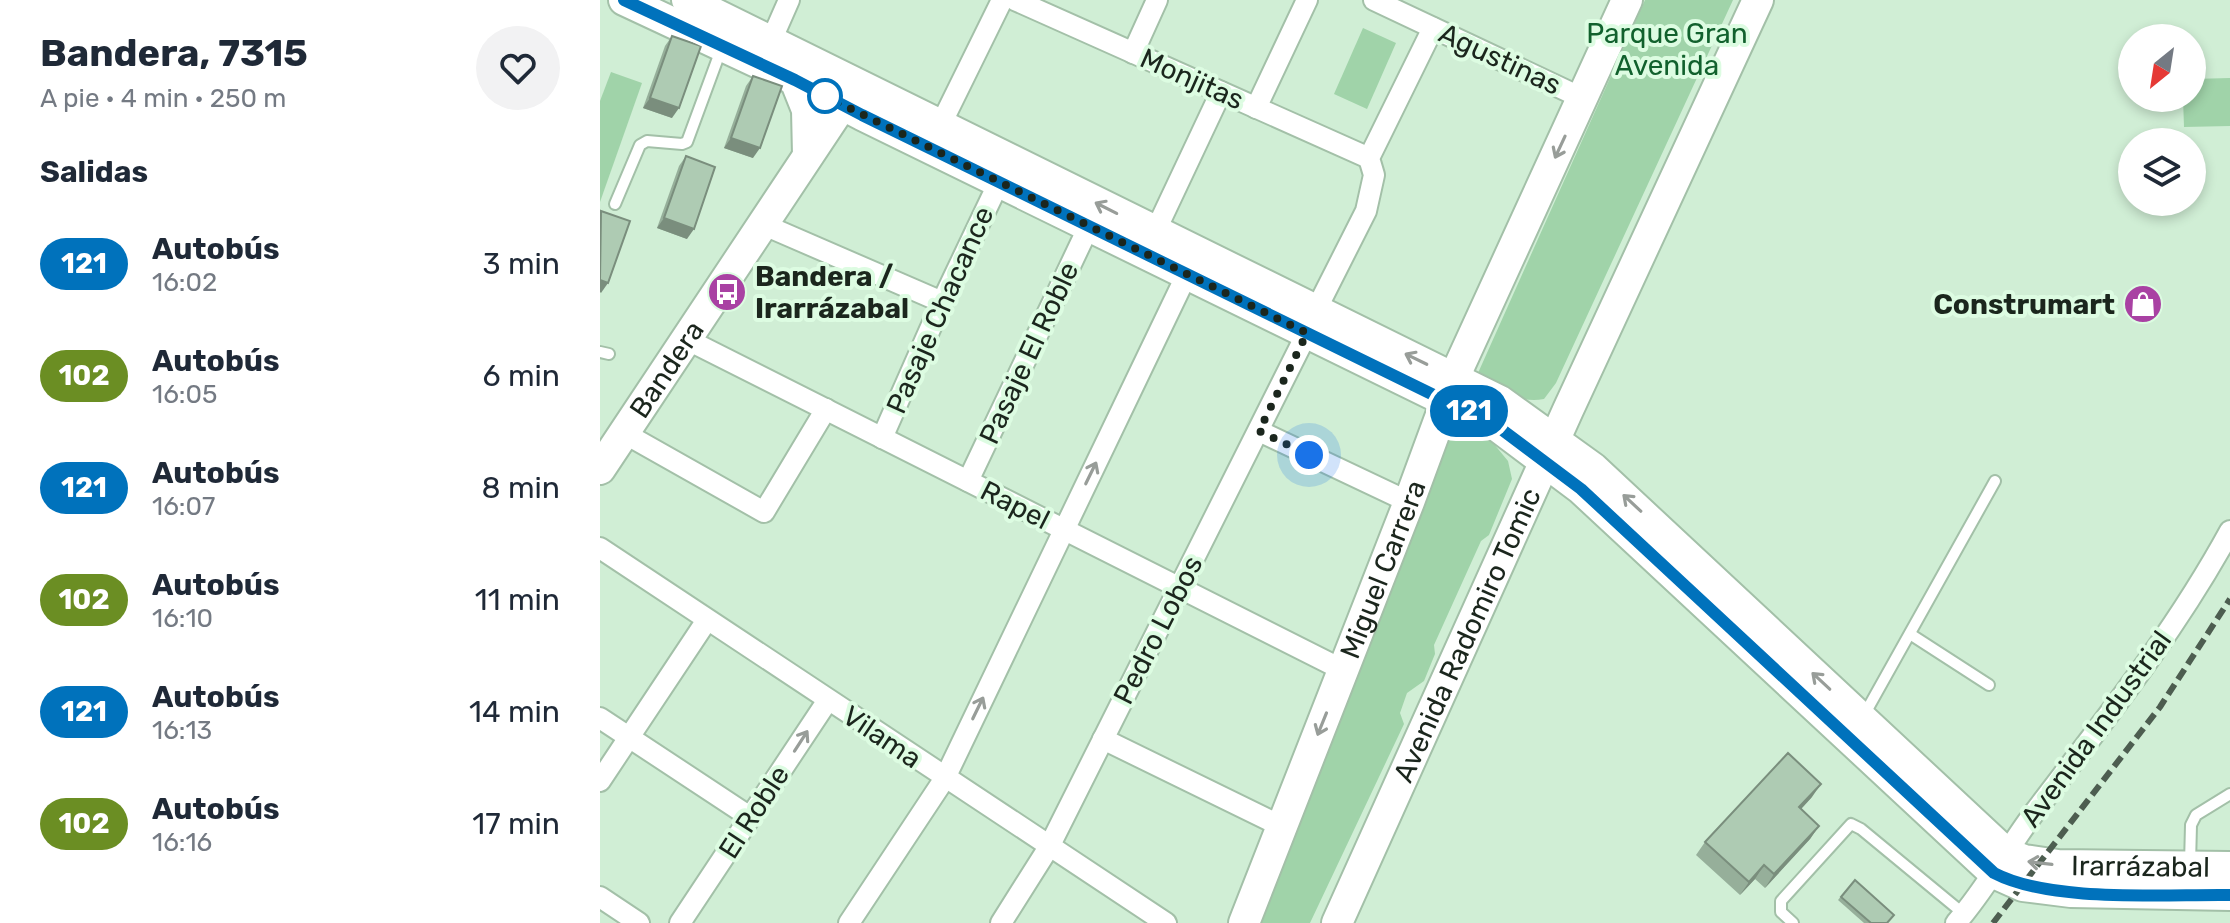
<!DOCTYPE html>
<html lang="es">
<head>
<meta charset="utf-8">
<style>
  body { margin:0; font-family:Rubik,sans-serif; background:#f2f2f3; color:#1f2937; height:100vh; display:flex; flex-direction:column; font-size:30px; white-space:nowrap }
  * { box-sizing:border-box; margin:0 }
  p { font-size:26px; color:#747a83 }
  .icon { flex:none; width:44px; height:44px; fill:none; stroke:currentColor; stroke-width:2; stroke-linecap:round; stroke-linejoin:round }
  .map { position:relative; flex:1; overflow:hidden }
  .drawer { display:flex; flex-direction:column; background:#fff; width:600px }
  .drawer>* { flex:none }
  .badge { padding:0 16px; border-radius:26px; font-size:28px; line-height:52px }
  .needle { width:52px; rotate:210deg }
  .tools { position:absolute; left:1518px; top:24px; display:grid; gap:16px }
  .tools a { display:grid; place-items:center; width:88px; height:88px; border-radius:50%; background:#fff; box-shadow:0 4px 12px #0003; font-size:40px }
  .you { position:absolute; width:40px; height:40px; margin:-20px; border:6px solid #fff; border-radius:50%; background:#1a73e8; box-shadow:0 0 0 12px #1a73e833 }
  .map>.badge { position:absolute; translate:-50% -50%; box-shadow:0 0 0 4px #fff }
  h2 { padding:0 40px; font-size:30px; line-height:72px }
  .round { display:grid; place-items:center; flex:none; width:84px; height:84px; border-radius:42px; background:#f2f2f3 }
  .overview { display:flex; align-items:center; justify-content:space-between; height:136px; padding:0 40px }
  h1 { font-size:38px; font-weight:700; line-height:60px }
  ul { padding:0; list-style:none }
  li { display:flex; align-items:center; gap:24px; height:112px; padding:0 40px }
  li div { flex:1 }
  li b { display:block; font-size:30px }
  li em { font-style:normal }
  li .badge { min-width:88px; font-weight:700; text-align:center }
  main { display:flex; flex:1; min-height:0 }
  .map>svg:first-child { display:block }
  .green { fill:#a0d3a9 }
  .lines { fill:none; stroke-linecap:round; stroke-linejoin:round }
  .lane-casing { stroke:#a3c0a8; stroke-width:14 }
  .street-casing { stroke:#a3c0a8; stroke-width:24 }
  .secondary-casing { stroke:#a3c0a8; stroke-width:34 }
  .lane { stroke:#fff; stroke-width:10 }
  .street { stroke:#fff; stroke-width:20 }
  .secondary { stroke:#fff; stroke-width:30 }
  .rail { stroke:#4d5d50; stroke-width:6; stroke-dasharray:12 6; stroke-linecap:butt }
  .wall { fill:#96af9a }
  .shaded-wall { fill:#7a8e7d }
  .building { fill:#aecbb3; stroke:#7a8e7d; stroke-width:2 }
  .oneway { stroke:#989d99 }
  .line-casing { stroke:#fff; stroke-width:18 }
  .line { stroke:#0072bc; stroke-width:12 }
  .walk { stroke:#1b261d; stroke-width:8; stroke-dasharray:0 14.4 }
  .stop-dot { fill:#fff; stroke:#0072bc; stroke-width:4 }
  .labels { text-anchor:middle; dominant-baseline:central; stroke-width:8; stroke-linejoin:round; paint-order:stroke }
  .park-label { font-size:28px; fill:#11612d; stroke:#ddfce2 }
  .street-label { font-size:28px; fill:#1b261d; stroke:#ddfce2 }
  .poi-label { font-size:28px; font-weight:bold; fill:#1b261d; stroke:#ddfce2; text-anchor:start }
</style>
</head>
<body>
<main>
<section class="drawer">
<div class="overview"><div><h1>Bandera, 7315</h1><p>A pie · 4 min · 250 m</p></div><a class="round"><svg class="icon" aria-label="heart" viewBox="0 0 24 24"><path d="M12 20l-8-8c-3-5 5-10 8-4 3-6 11-1 8 4z"/></svg></a></div>
<h2>Salidas</h2>
<ul>
<li><span class="badge" style="background:#0072bc;color:#fff">121</span><div><b>Autobús</b><p>16:02</p></div><em>3 min</em></li>
<li><span class="badge" style="background:#6b8e23;color:#fff">102</span><div><b>Autobús</b><p>16:05</p></div><em>6 min</em></li>
<li><span class="badge" style="background:#0072bc;color:#fff">121</span><div><b>Autobús</b><p>16:07</p></div><em>8 min</em></li>
<li><span class="badge" style="background:#6b8e23;color:#fff">102</span><div><b>Autobús</b><p>16:10</p></div><em>11 min</em></li>
<li><span class="badge" style="background:#0072bc;color:#fff">121</span><div><b>Autobús</b><p>16:13</p></div><em>14 min</em></li>
<li><span class="badge" style="background:#6b8e23;color:#fff">102</span><div><b>Autobús</b><p>16:16</p></div><em>17 min</em></li>
</ul>
</section>
<div class="map">
<svg width="1630" height="923" viewBox="0 0 1630 923">
  <rect width="100%" height="100%" fill="#d0eed5"/>
  <g class="green">
    <path d="M1045,0H1133L956,383L944,399C916,404 900,388 878,373Z"/>
    <polygon points="763,28 796,43 767,109 734,94"/>
    <polygon points="11,72 42,83 0,202 0,101"/>
    <polygon points="1630,78 1630,126 1584,127 1583,98 1592,98 1592,79"/>
    <polygon points="855,424 868,424 889,438 908,461 912,479 889,535 881,541 834,645 835,654 824,681 807,693 800,713 804,724 710,923 650,923 748,672"/>
  </g>
  <g class="lines">
    <g class="lane-casing">
      <g id="lane">
        <polyline points="15,204 40,145 47,141 82,144 87,142 122,47"/>
        <polyline points="0,352 9,354"/>
        <polyline points="1310,634 1389,685"/>
        <polyline points="1263,717 1395,481"/>
        <polyline points="1590,864 1591,825 1596,815 1630,794"/>
        <polyline points="1193,923 1181,912 1181,901 1251,824 1261,829 1364,914"/>
      </g>
    </g>
    <g class="street-casing">
      <g id="street">
        <polyline points="415,0 769,158"/>
        <polyline points="774,0 982,98"/>
        <polyline points="171,41 189,0"/>
        <polyline points="533,53 557,0"/>
        <polyline points="656,108 707,0"/>
        <polyline points="341,124 402,0"/>
        <polyline points="162,224 342,302"/>
        <polyline points="555,232 621,92"/>
        <polyline points="716,310 766,211 774,175 769,158 833,28"/>
        <polyline points="86,339 743,670"/>
        <polyline points="659,431 809,502"/>
        <polyline points="24,433 164,512 226,409"/>
        <polyline points="282,438 342,302 399,182"/>
        <polyline points="368,481 489,226"/>
        <polyline points="0,548 566,923"/>
        <polyline points="0,718 150,817"/>
        <polyline points="503,739 681,826"/>
        <polyline points="0,781 107,620"/>
        <polyline points="0,897 39,923"/>
        <polyline points="80,923 228,700"/>
        <polyline points="249,923 345,778 587,274"/>
        <polyline points="401,923 449,847 707,333"/>
        <path d="M1356,923C1386,889 1407,849 1434,813C1503,722 1575,632 1630,531"/>
      </g>
    </g>
    <g class="secondary-casing">
      <g id="secondary">
        <polyline points="24,0 195,80 262,115 897,426 981,489 1394,873 1423,886 1471,892 1630,895"/>
        <path id="s1" d="M87,0L900,401L993,468L1406,853L1424,860L1458,865L1630,867"/>
        <polyline points="195,80 207,110 208,155"/>
        <path id="s2" d="M0,469L242,105L251,86"/>
        <path id="s3" d="M644,923L809,502L858,369L1027,0"/>
        <path id="s4" d="M737,923L968,410L1158,0"/>
      </g>
    </g>
    <use href="#lane" class="lane"/>
    <use href="#street" class="street"/>
    <use href="#secondary" class="secondary"/>
    <polyline class="rail" points="1393,923 1560,707 1630,599"/>
  </g>
  <g class="wall">
    <polygon points="72,36 72,118 43,108 65,46"/>
    <polygon points="153,76 153,158 124,148 146,86"/>
    <polygon points="86,156 87,239 57,228 79,166"/>
    <polygon points="1212,797 1201,809 1219,826 1210,839 1165,888 1155,879 1140,895 1096,855 1105,842"/>
    <polygon points="1255,880 1288,923 1264,923 1238,900"/>
  </g>
  <g class="shaded-wall">
    <polygon points="50,98 79,108 72,118 43,108"/>
    <polygon points="131,138 160,148 153,158 124,148"/>
    <polygon points="64,218 94,229 87,239 57,228"/>
    <polygon points="0,280 8,283 1,293 0,292"/>
    <polygon points="1221,784 1212,797 1190,821 1199,807"/>
    <polygon points="1219,826 1210,839 1165,888 1174,874"/>
    <polygon points="1164,865 1155,879 1140,895 1149,882"/>
  </g>
  <g class="building">
    <polygon points="72,36 101,46 79,108 50,98"/>
    <polygon points="153,76 182,86 160,148 131,138"/>
    <polygon points="86,156 115,167 94,229 64,218"/>
    <polygon points="1,211 30,221 8,283 0,280"/>
    <polygon points="1188,753 1221,784 1199,807 1219,826 1174,874 1164,865 1149,882 1105,842"/>
    <polygon points="1255,880 1294,915 1287,923 1271,923 1241,897"/>
  </g>
  <defs><path id="oneway-shaft" d="M-6 0H5M1.5-3L5.5 0L1.5 3" fill="none" stroke-width="1.6" stroke-linecap="round" stroke-linejoin="round" transform="scale(2)"/></defs>
  <g class="oneway">
    <use href="#oneway-shaft" transform="translate(960 147) rotate(115)"/>
    <use href="#oneway-shaft" transform="translate(506 208) rotate(-153)"/>
    <use href="#oneway-shaft" transform="translate(816 359) rotate(-154)"/>
    <use href="#oneway-shaft" transform="translate(491 473) rotate(-64)"/>
    <use href="#oneway-shaft" transform="translate(1032 503) rotate(-137)"/>
    <use href="#oneway-shaft" transform="translate(1221 681) rotate(-137)"/>
    <use href="#oneway-shaft" transform="translate(378 708) rotate(-64)"/>
    <use href="#oneway-shaft" transform="translate(722 724) rotate(112)"/>
    <use href="#oneway-shaft" transform="translate(201 741) rotate(-57)"/>
    <use href="#oneway-shaft" transform="translate(1440 863) rotate(-173)"/>
  </g>
  <g class="lines">
    <g class="line-casing">
      <path id="line" d="M24,0L195,80L262,115L897,426L981,489L1394,873C1451,903 1564,894 1630,895"/>
    </g>
    <use href="#line" class="line"/>
    <polyline class="walk" points="225,96 707,333 659,431 709,455"/>
  </g>
  <defs>
    <g id="bus-disc" transform="scale(2)"><circle r="9.5" fill="#a941a3" stroke="#ddfce2"/><path d="M-5-6H5V4H4V6H2V4H-2V6H-4V4H-5ZM-3.5-4V0h7V-4ZM-3.5 1.2v1.5H-2V1.2ZM2 1.2v1.5H3.5V1.2Z" fill="#fff"/></g>
    <g id="shop-disc" transform="scale(2)"><circle r="9.5" fill="#a941a3" stroke="#ddfce2"/><path d="M-5-2.5h2.3a2.7 3.5 0 0 1 5.4 0H5L5.5 6h-11ZM-1.5-2.5h3a1.5 2.3 0 0 0-3 0Z" fill="#fff"/></g>
  </defs>
  <g fill-rule="evenodd">
    <use href="#bus-disc" x="127" y="292"/>
    <use href="#shop-disc" x="1543" y="304"/>
  </g>
  <circle class="stop-dot" cx="225" cy="96" r="16"/>
  <g class="labels">
    <g class="park-label">
      <text x="1067" y="33">Parque Gran<tspan x="1067" dy="32">Avenida</tspan></text>
    </g>
    <g class="street-label">
      <text transform="translate(900 59) rotate(25)">Agustinas</text>
      <text transform="translate(592 79) rotate(24)">Monjitas</text>
      <text transform="translate(340 310) rotate(-66)">Pasaje Chacance</text>
      <text transform="translate(429 353) rotate(-65)">Pasaje El Roble</text>
      <text stroke="none"><textPath href="#s2" startOffset="120">Bandera</textPath></text>
      <text transform="translate(415 505) rotate(27)">Rapel</text>
      <text stroke="none"><textPath href="#s3" startOffset="380">Miguel Carrera</textPath></text>
      <text transform="translate(558 630) rotate(-63)">Pedro Lobos</text>
      <text stroke="none"><textPath href="#s4" startOffset="316">Avenida Radomiro Tomic</textPath></text>
      <text transform="translate(1496 729) rotate(-54)">Avenida Industrial</text>
      <text transform="translate(282 737) rotate(34)">Vilama</text>
      <text transform="translate(154 812) rotate(-57)">El Roble</text>
      <text stroke="none"><textPath href="#s1" startOffset="1722">Irarrázabal</textPath></text>
    </g>
    <g class="poi-label">
      <text x="155" y="276">Bandera /<tspan x="155" dy="32">Irarrázabal</tspan></text>
      <text x="1515" y="304" text-anchor="end">Construmart</text>
    </g>
  </g>
</svg>
<div class="tools">
<a><svg class="needle" viewBox="-14 -14 28 28"><path d="M0-13l5 13h-10z" fill="#e53935"/><path d="M0 13l5-13h-10z" fill="#747a83"/></svg></a>
<a><svg class="icon" aria-label="layers" viewBox="0 0 24 24"><path d="M12 4l9 5-9 5-9-5zM3 14l9 5 9-5"/></svg></a>
</div>
<div class="you" style="left:709px;top:455px"></div>
<b class="badge" style="left:869px;top:411px;background:#0072bc;color:#fff">121</b>
</div>
</main>
</body>
</html>
